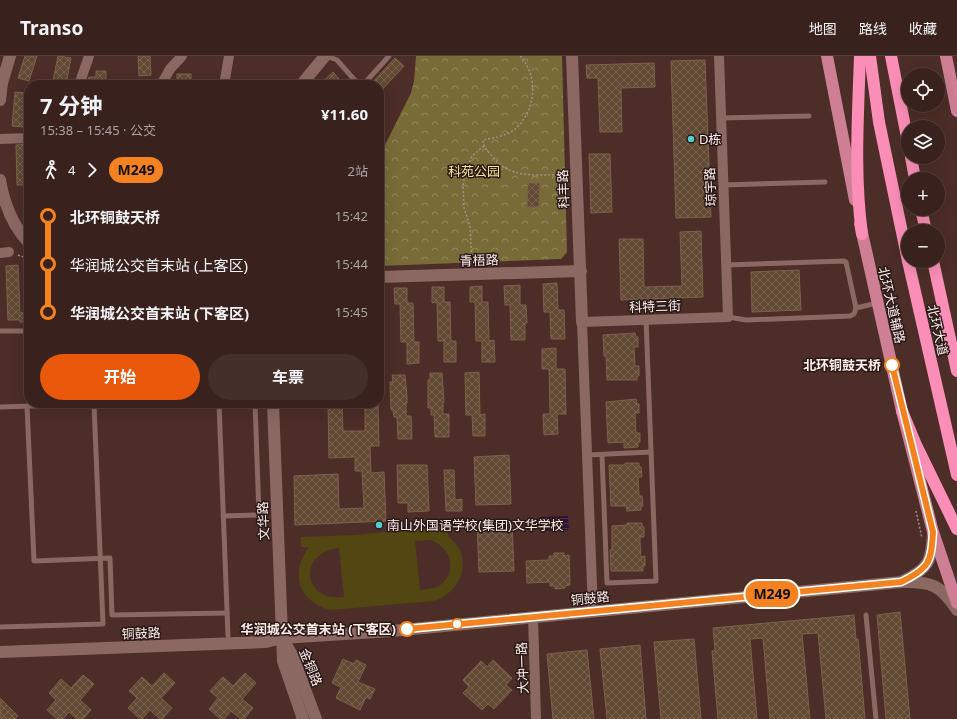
<!DOCTYPE html>
<html lang="zh">
<head>
<meta charset="utf-8">
<style>
  body { margin:0; font-family:"Noto Sans","Noto Sans SC",sans-serif; background:#442f2a; color:#f1f3f6; height:100vh; display:flex; flex-direction:column; font-size:15px; white-space:nowrap }
  * { box-sizing:border-box; margin:0 }
  p { font-size:13px; color:#aba4a4 }
  .icon { flex:none; width:22px; height:22px; fill:none; stroke:currentColor; stroke-width:2; stroke-linecap:round; stroke-linejoin:round }
  .map { position:relative; flex:1; overflow:hidden }
  .details { position:absolute; left:24px; top:24px; width:360px; height:328px; display:flex; flex-direction:column; background:#39221d; border-radius:16px; box-shadow:0 4px 16px #0002,0 0 0 1px #533f3b }
  .details>* { flex:none }
  .badge { padding:0 8px; border-radius:13px; font-size:14px; line-height:26px }
  .buttons { position:absolute; left:901px; top:12px; display:grid; gap:8px }
  .buttons a { display:grid; place-items:center; width:44px; height:44px; border-radius:50%; background:#39221d; box-shadow:0 4px 16px #0002,0 0 0 1px #533f3b; font-size:20px }
  .map>.badge { position:absolute; translate:-50% -50%; box-shadow:0 0 0 2px #fff }
  .legs { display:flex; align-items:center; gap:6px; height:44px; padding:0 16px; font-size:13px }
  .legs p { margin-inline-start:auto }
  .head { display:flex; align-items:center; justify-content:space-between; height:68px; padding:0 16px }
  h1 { font-size:22px; font-weight:700; line-height:30px }
  .cta { display:flex; gap:8px; margin-top:auto; padding:8px 16px }
  .cta a { flex:1; height:46px; border-radius:24px; background:#ea580c; color:#fff; font-size:16px; font-weight:700; line-height:46px; text-align:center }
  .cta a+a { background:#442f2a; color:#f1f3f6 }
  ul { padding:0 16px; list-style:none }
  li { display:flex; align-items:center; gap:14px; height:48px; font-size:15px }
  li i { display:grid; place-items:center; width:6px; height:100%; margin:0 5px; background:currentColor }
  li i::after { content:''; width:10px; height:10px; margin:-5px; border:3px solid; border-radius:50%; background:#39221d }
  li p { margin-inline-start:auto }
  li:first-child i { background:linear-gradient(#0000 50%,currentColor 0) }
  li:last-child i { background:linear-gradient(currentColor 50%,#0000 0) }
  header { display:flex; align-items:center; gap:24px; box-sizing:border-box; height:56px; padding:0 20px; background:#39221d; border-bottom:1px solid #533f3b }
  header strong { font-size:19px }
  nav { display:flex; gap:22px; margin-inline-start:auto; font-size:14px }
  .map>svg:first-child { display:block }
  .grass { fill:#524613; fill-rule:evenodd }
  .forest { fill:url(#forest-crowns) }
  .water { fill:url(#water-rules) }
  .building { fill:url(#building-cross-hatch); stroke:#7c624c }
  .lines { fill:none; stroke-linecap:round; stroke-linejoin:round }
  .path { stroke:#a68e89; stroke-width:1.5; stroke-dasharray:2 2; stroke-linecap:butt }
  .lane { stroke:#8c6862; stroke-width:5 }
  .street { stroke:#8c6862; stroke-width:10 }
  .secondary { stroke:#8c6862; stroke-width:12 }
  .primary { stroke:#ce7f94; stroke-width:12 }
  .highway { stroke:#fa8eb6; stroke-width:12 }
  .line-1-casing { stroke:#fff; stroke-width:9 }
  .line-1 { stroke:#f58220; stroke-width:6 }
  .poi-dot { fill:#52cdcc; stroke:#281917; stroke-width:1.5 }
  .stop-1-dot { fill:#fff; stroke:#f58220; stroke-width:2 }
  .labels { text-anchor:middle; dominant-baseline:central; stroke-width:3; stroke-linejoin:round; paint-order:stroke }
  .poi-label { font-size:13px; fill:#feedea; stroke:#281917; text-anchor:start }
  .park-label { font-size:13px; fill:#f8e492; stroke:#281917 }
  .street-label { font-size:13px; fill:#feedea; stroke:#281917 }
  .stop-label { font-size:13px; font-weight:bold; fill:#feedea; stroke:#281917; text-anchor:end }
</style>
</head>
<body>
<header>
<strong>Transo</strong>
<nav><a>地图</a><a>路线</a><a>收藏</a></nav>
</header>
<div class="map">
<svg width="957" height="663" viewBox="0 0 957 663">
  <defs>
    <pattern id="forest-crowns" width="20" height="18" patternUnits="userSpaceOnUse"><rect width="20" height="18" fill="#786b37"/><path d="M2 6a3 3 0 1 1 6 0M12 15a3 3 0 1 1 6 0" fill="none" stroke="#93885e"/></pattern>
    <pattern id="water-rules" width="6" height="5" patternUnits="userSpaceOnUse"><rect width="6" height="5" fill="#311133"/><path d="M0 2.5h6" fill="none" stroke="#503451"/></pattern>
    <pattern id="building-cross-hatch" width="8" height="8" patternUnits="userSpaceOnUse"><rect width="8" height="8" fill="#614933"/><path d="M0 0l8 8M0 8l8-8" fill="none" stroke="#796451"/></pattern>
  </defs>
  <rect width="100%" height="100%" fill="#4c2d27"/>
  <path class="grass" d="M447,470C447,472 447,477 448,479C451,484 457,488 460,494C469,517 455,539 433,545L331,554C299,547 289,517 309,491H301V481L355,479ZM430,484C451,490 459,517 439,530C433,533 427,533 420,534L415,485ZM339,492L344,541C304,547 296,497 339,492Z"/>
  <polygon class="forest" points="416,0 562,0 567,196 561,203 379,210 379,101 411,37 414,25"/>
  <polygon class="water" points="568,460 569,474 540,475 539,461"/>
  <g class="building">
    <polygon points="25,0 37,0 29,25 18,22"/>
    <polygon points="58,0 71,2 66,29 52,29"/>
    <polygon points="138,0 150,0 151,19 139,20"/>
    <polygon points="395,2 404,10 379,37 379,29 370,29"/>
    <polygon points="705,4 711,161 676,162 671,5"/>
    <polygon points="654,7 655,31 621,32 622,76 600,76 598,22 587,22 586,9"/>
    <polygon points="96,15 106,15 106,29 87,29 89,21 96,21"/>
    <polygon points="333,16 344,29 319,29"/>
    <rect x="177" y="18" width="14" height="11"/>
    <polygon points="15,36 27,37 24,71 12,70"/>
    <polygon points="29,88 29,97 28,97 29,129 17,129 16,89"/>
    <polygon points="589,98 610,98 612,156 591,157"/>
    <polygon points="528,127 540,127 539,151 527,151"/>
    <polygon points="701,175 703,241 621,244 619,183 643,183 644,231 682,230 680,176"/>
    <polygon points="18,209 20,257 29,256 29,266 20,266 20,264 8,264 6,210"/>
    <polygon points="799,214 801,254 752,256 751,216"/>
    <polygon points="557,227 558,254 564,254 565,283 551,283 550,256 544,256 543,228"/>
    <polygon points="520,229 520,249 526,249 527,267 525,267 525,284 511,284 510,249 505,249 504,230"/>
    <polygon points="482,230 482,246 488,246 489,285 494,284 495,306 482,306 482,285 476,285 475,246 470,246 470,231"/>
    <polygon points="432,231 444,231 444,246 450,246 451,285 456,285 456,306 444,306 444,285 438,285 437,246 432,247"/>
    <polygon points="394,232 407,232 407,247 413,247 414,286 419,286 419,307 407,308 407,286 401,286 400,248 395,248"/>
    <polygon points="635,277 636,281 638,281 638,291 634,291 635,310 639,310 639,320 637,320 637,324 607,324 606,300 604,300 603,279"/>
    <polygon points="556,292 556,313 565,313 566,358 557,358 558,378 544,379 543,358 550,358 549,313 542,313 542,293"/>
    <polygon points="479,316 480,359 485,358 485,380 473,380 472,359 466,359 465,317"/>
    <polygon points="430,317 442,317 444,346 443,346 443,358 449,358 449,381 435,381 434,359 431,359 431,352 428,352 428,324 430,324"/>
    <polygon points="392,319 405,319 407,341 407,347 406,347 406,360 411,360 412,383 398,383 397,361 394,361 393,354 391,354 390,326 393,326"/>
    <polygon points="636,343 637,348 639,348 639,357 635,357 636,377 640,377 640,386 638,386 638,391 624,392 624,386 608,387 606,346"/>
    <polygon points="328,347 342,347 343,375 365,375 365,347 378,347 379,390 370,390 371,417 384,416 386,465 295,469 294,420 338,418 339,453 364,452 362,415 355,415 355,401 329,402"/>
    <polygon points="509,399 511,448 476,449 474,401"/>
    <polygon points="625,407 639,407 639,411 641,411 642,421 638,421 639,440 642,440 643,450 641,450 641,454 627,455 626,450 611,450 609,409 625,409"/>
    <polygon points="397,409 427,409 429,455 408,456 408,447 398,447"/>
    <polygon points="444,414 454,414 455,444 462,443 462,455 446,455"/>
    <polygon points="512,466 514,515 479,516 477,467"/>
    <polygon points="627,467 642,467 642,471 644,471 644,481 640,481 640,486 641,501 645,500 645,510 643,510 643,515 611,515 610,494 612,494 612,470 627,469"/>
    <polygon points="554,497 564,497 564,500 569,499 570,529 565,530 565,532 555,533 555,530 550,530 550,526 527,527 526,505 549,504 549,500 554,500"/>
    <polygon points="900,556 910,663 886,663 877,559"/>
    <polygon points="854,559 856,583 858,583 865,663 826,663 818,577 802,578 810,663 770,663 763,582 750,583 757,663 718,663 712,595 715,595 713,572"/>
    <polygon points="694,583 701,663 661,663 654,586"/>
    <polygon points="640,589 646,663 607,663 600,593"/>
    <polygon points="587,594 594,663 553,663 547,598"/>
    <polygon points="343,603 354,608 356,604 366,609 358,626 375,633 370,643 366,641 360,654 336,642 341,631 332,627"/>
    <polygon points="493,604 512,622 506,629 512,634 494,653 488,648 482,654 463,637 469,631 463,624 481,605 487,611"/>
    <polygon points="164,617 175,627 161,642 172,652 162,663 160,663 150,654 142,663 140,663 128,652 137,642 129,635 142,621 152,630"/>
    <polygon points="245,617 256,627 242,643 253,652 244,663 241,663 231,655 224,663 220,663 209,653 218,642 210,635 223,621 233,630"/>
    <polygon points="83,619 94,628 80,644 91,654 83,663 77,663 69,656 63,663 57,663 47,654 56,644 49,637 61,623 71,632"/>
    <polygon points="0,642 18,660 15,663 0,663"/>
  </g>
  <g class="lines">
    <g class="path">
      <path d="M520,0C539,20 536,55 515,73C507,80 493,82 483,84C484,91 487,95 492,100C509,124 541,119 567,118"/>
      <polyline points="18,199 29,203"/>
      <polyline points="472,208 470,170 464,152 463,129 465,118 472,100 484,90"/>
      <polyline points="916,455 922,482"/>
    </g>
    <g class="lane">
      <polyline points="326,0 337,4 359,29"/>
      <polyline points="363,29 389,0"/>
      <polyline points="721,62 809,60"/>
      <polyline points="723,129 825,126"/>
      <polyline points="726,209 844,205 846,206 856,252 854,258 850,260 746,264 728,261"/>
      <polyline points="856,252 877,247"/>
      <polyline points="0,275 29,275"/>
      <polyline points="219,347 228,580"/>
      <polyline points="27,350 34,505 110,502 112,559 227,557"/>
      <polyline points="0,351 133,347"/>
      <polyline points="587,399 651,396"/>
      <polyline points="602,399 607,527 656,525 646,263"/>
      <polyline points="223,460 259,459 255,347"/>
      <polyline points="866,559 876,663"/>
      <polyline points="0,571 103,568 94,348"/>
    </g>
    <g class="street">
      <polyline points="79,29 89,0"/>
      <polyline points="161,29 170,13 182,0"/>
      <polyline points="224,29 229,0"/>
      <polyline points="0,83 29,82"/>
      <polyline points="0,197 9,196"/>
      <polyline points="593,555 582,266 728,261 719,0"/>
      <polyline points="533,561 536,663"/>
    </g>
    <g class="secondary">
      <polyline points="572,0 582,266"/>
      <polyline points="301,29 325,0"/>
      <polyline points="0,44 2,27 10,0"/>
      <path d="M0,124C4,148 12,169 29,187"/>
      <polyline points="379,221 581,215"/>
      <polyline points="273,347 283,605 303,663"/>
      <path d="M903,525C930,512 931,505 933,477"/>
      <polyline points="284,585 293,601 316,663"/>
      <path d="M0,596L266,586L282,582L392,575L901,526C931,525 941,529 957,554"/>
    </g>
    <g class="primary">
      <polyline points="827,0 855,144"/>
      <polyline points="946,0 957,55"/>
      <polyline points="860,168 902,355 933,476 957,547"/>
    </g>
    <g class="highway">
      <path d="M860,0C858,60 854,119 862,178"/>
      <polyline points="870,0 879,66 908,205"/>
      <polyline points="891,0 908,86"/>
      <polyline points="911,101 915,123"/>
      <polyline points="921,153 926,175"/>
      <polyline points="908,205 957,419"/>
      <polyline points="933,205 957,315"/>
      <polyline points="902,355 916,389 957,473"/>
    </g>
  </g>
  <g class="lines">
    <g class="line-1-casing">
      <path id="line-1" d="M407,573L901,526C930,512 931,506 933,476L892,309"/>
    </g>
    <use href="#line-1" class="line-1"/>
  </g>
  <g class="poi-dot">
    <circle cx="691" cy="83" r="4"/>
    <circle cx="379" cy="469" r="4"/>
  </g>
  <g class="stop-1-dot">
    <circle cx="892" cy="309" r="7"/>
    <circle cx="457" cy="568" r="5"/>
    <circle cx="407" cy="573" r="7"/>
  </g>
  <g class="labels">
    <g class="poi-label">
      <text x="699" y="83">D栋</text>
      <text x="387" y="469">南山外国语学校(集团)文华学校</text>
    </g>
    <g class="park-label">
      <text x="474" y="115">科苑公园</text>
    </g>
    <g class="street-label">
      <text transform="translate(710 131) rotate(-92)">琼宇路</text>
      <text transform="translate(563 133) rotate(-92)">科丰路</text>
      <text transform="translate(479 204) rotate(-2)">青梧路</text>
      <text transform="translate(892 249) rotate(77)">北环大道辅路</text>
      <text transform="translate(655 250) rotate(-2)">科特三街</text>
      <text transform="translate(938 274) rotate(77)">北环大道</text>
      <text transform="translate(263 465) rotate(-92)">文华路</text>
      <text transform="translate(590 542) rotate(-6)">铜鼓路</text>
      <text transform="translate(141 577) rotate(-2)">铜鼓路</text>
      <text transform="translate(311 611) rotate(68)">金铜路</text>
      <text transform="translate(522 612) rotate(-92)">大冲一路</text>
    </g>
    <g class="stop-label">
      <text x="881" y="309">北环铜鼓天桥</text>
      <text x="396" y="573">华润城公交首末站 (下客区)</text>
    </g>
  </g>
</svg>
<div class="buttons">
<a><svg class="icon" aria-label="locate" viewBox="0 0 24 24"><circle cx="12" cy="12" r="6"/><path d="M12 2v4M12 18v4M2 12h4M18 12h4"/></svg></a>
<a><svg class="icon" aria-label="layers" viewBox="0 0 24 24"><path d="M12 4l9 5-9 5-9-5zM3 14l9 5 9-5"/></svg></a>
<a>+</a>
<a>−</a>
</div>
<b class="badge" style="left:772px;top:538px;background:#f58220;color:#111">M249</b>
<section class="details">
<div class="head"><div><h1>7 分钟</h1><p>15:38 – 15:45 · 公交</p></div><b>¥11.60</b></div>
<div class="legs"><svg class="icon" aria-label="walk" viewBox="0 0 24 24"><circle cx="13" cy="4" r="2"/><path d="M13 8l-2 6 4 7M11 14l-3 7M7 12l3-4h3l4 4"/></svg>4<svg class="icon" aria-label="forward" viewBox="0 0 24 24"><path d="M9 5l7 7-7 7"/></svg><b class="badge" style="background:#f58220;color:#111">M249</b><p>2站</p></div>
<ul>
<li><i style="color:#f58220"></i><b>北环铜鼓天桥</b><p>15:42</p></li>
<li><i style="color:#f58220"></i><span>华润城公交首末站 (上客区)</span><p>15:44</p></li>
<li><i style="color:#f58220"></i><b>华润城公交首末站 (下客区)</b><p>15:45</p></li>
</ul>
<div class="cta"><a>开始</a><a>车票</a></div>
</section>
</div>
</body>
</html>
